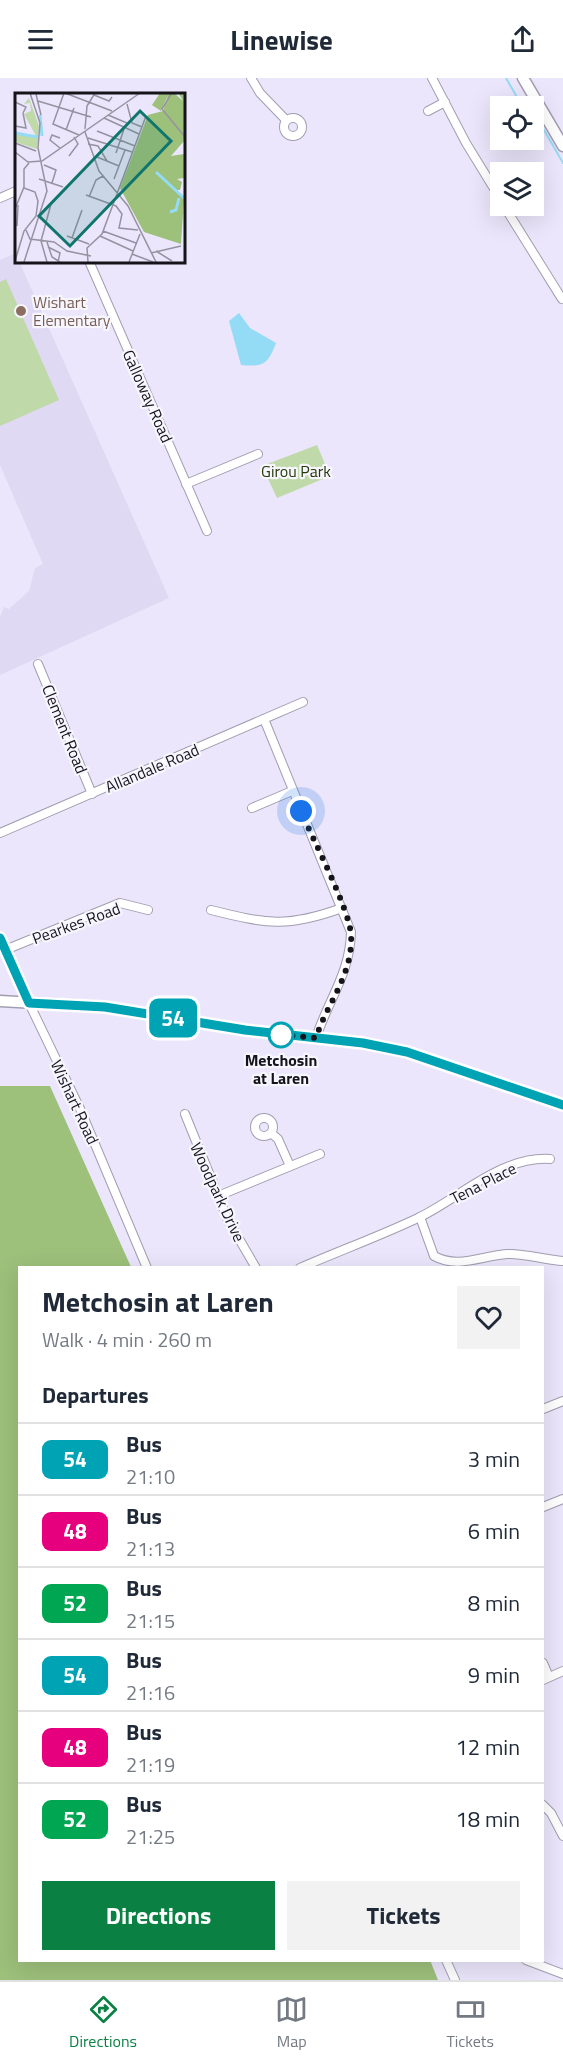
<!DOCTYPE html>
<html lang="en">
<head>
<meta charset="utf-8">
<style>
  body { margin:0; font-family:"Titillium Web",sans-serif; background:#f2f2f3; color:#1f2937; height:100vh; display:flex; flex-direction:column; font-size:22px; white-space:nowrap }
  * { box-sizing:border-box; margin:0 }
  p { font-size:20px; color:#747a83 }
  .icon { flex:none; width:33px; height:33px; fill:none; stroke:currentColor; stroke-width:2; stroke-linecap:round; stroke-linejoin:round }
  .map { position:relative; flex:1; overflow:hidden }
  .drawer { position:absolute; left:18px; top:1188px; width:526px; height:696px; display:flex; flex-direction:column; background:#fff; border-radius:0px; box-shadow:0 6px 24px #0002 }
  .drawer>* { flex:none }
  .badge { padding:0 12px; border-radius:9px; font-size:21px; line-height:39px }
  .controls { position:absolute; left:490px; top:18px; display:grid; gap:12px }
  .controls a { display:grid; place-items:center; width:54px; height:54px; border-radius:0px; background:#fff; box-shadow:0 6px 24px #0002; font-size:30px }
  .you { position:absolute; width:30px; height:30px; margin:-15px; border:4px solid #fff; border-radius:50%; background:#1a73e8; box-shadow:0 0 0 9px #1a73e833 }
  .map>.badge { position:absolute; translate:-50% -50%; box-shadow:0 0 0 3px #fff }
  h2 { padding:0 24px; font-size:22px; line-height:54px }
  .round { display:grid; place-items:center; flex:none; width:63px; height:63px; border-radius:0px; background:#f2f2f3 }
  .headline { display:flex; align-items:center; justify-content:space-between; height:102px; padding:0 24px }
  h1 { font-size:28px; font-weight:700; line-height:45px }
  .cta { display:flex; gap:12px; margin-top:auto; padding:12px 24px }
  .cta a { flex:1; height:69px; border-radius:0px; background:#0b8043; color:#fff; font-size:24px; font-weight:700; line-height:69px; text-align:center }
  .cta a+a { background:#f2f2f3; color:#1f2937 }
  ul { padding:0; list-style:none }
  li { display:flex; align-items:center; gap:18px; height:72px; padding:0 24px; border-top:2px solid #e0e1e3 }
  li div { flex:1 }
  li b { display:block; font-size:22px }
  li em { font-style:normal }
  li .badge { min-width:66px; font-weight:700; text-align:center }
  header { display:flex; justify-content:space-between; align-items:center; height:78px; padding:0 24px; background:#fff; font-size:27px; font-weight:700 }
  .tab-bar { display:flex; justify-content:space-around; align-items:center; height:84px; border-top:2px solid #e0e1e3; background:#fff; font-size:16px; color:#747a83 }
  .tab-bar a { display:grid; justify-items:center; gap:3px }
  .tab-bar .on { color:#0b8043 }
  .map>svg:first-child { display:block }
  .built { fill:#dfd9f4 }
  .green { fill:#bfd9a8 }
  .forest { fill:#9dc07b }
  .water { fill:#94dbf6 }
  .lines { fill:none; stroke-linecap:round; stroke-linejoin:round }
  .stream { stroke:#94dbf6; stroke-width:2 }
  .street-casing { stroke:#a29eb0; stroke-width:10 }
  .secondary-casing { stroke:#a29eb0; stroke-width:13 }
  .street { stroke:#fff; stroke-width:8 }
  .secondary { stroke:#fff; stroke-width:10 }
  .line-casing { stroke:#fff; stroke-width:14 }
  .line { stroke:#00a3b4; stroke-width:9 }
  .walk { stroke:#16141b; stroke-width:6; stroke-dasharray:0 10.8 }
  .education-dot { fill:#8d6e63; stroke:#f7f6fe; stroke-width:2 }
  .stop-dot { fill:#fff; stroke:#00a3b4; stroke-width:3 }
  .labels { text-anchor:middle; dominant-baseline:central; stroke-width:4.5; stroke-linejoin:round; paint-order:stroke }
  .education-label { font-size:16px; fill:#785e54; stroke:#f7f6fe; text-anchor:start }
  .street-label { font-size:16px; fill:#16141b; stroke:#f7f6fe }
  .park-label { font-size:16px; fill:#253a08; stroke:#f7f6fe }
  .stop-label { font-size:16px; font-weight:bold; fill:#16141b; stroke:#f7f6fe }
  .inset-river { fill:none; stroke:#94dbf6; stroke-width:3 }
  .inset-road { fill:none; stroke:#9692a1; stroke-width:1.5 }
  .view { fill:#0f766e; fill-opacity:0.15; stroke:#0f766e; stroke-width:3 }
  .inset-edge { fill:none; stroke:#16141b; stroke-width:3 }
</style>
</head>
<body>
<header><svg class="icon" aria-label="menu" viewBox="0 0 24 24"><path d="M4 6h16M4 12h16M4 18h16"/></svg>Linewise<svg class="icon" aria-label="share" viewBox="0 0 24 24"><path d="M12 15V3M7 8l5-5 5 5M5 13v7h14v-7"/></svg></header>
<div class="map">
<svg width="563" height="1902" viewBox="0 0 563 1902">
  <rect width="100%" height="100%" fill="#ebe6fb"/>
  <polygon class="built" points="16,175 16,183 19,183 169,520 0,597 0,539 4,529 9,531 29,513 35,490 43,486 0,387 0,182"/>
  <g class="green">
    <polygon points="6,201 59,322 0,348 0,204"/>
    <polygon points="317,367 330,398 277,420 262,388"/>
  </g>
  <polygon class="forest" points="0,1008 50,1008 131,1189 20,1190 20,1882 430,1882 438,1902 0,1902"/>
  <path class="water" d="M239,235L250,250L276,265C268,286 264,289 241,287L229,243Z"/>
  <g class="lines">
    <g class="stream">
      <polyline points="506,0 522,28"/>
      <polyline points="534,43 544,52 563,85"/>
    </g>
    <g class="street-casing">
      <g id="street">
        <polyline points="251,0 260,15 286,42"/>
        <polyline points="432,0 466,65 501,122"/>
        <polyline points="428,33 445,24"/>
        <circle cx="293" cy="49" r="9"/>
        <polyline points="0,120 16,113"/>
        <polyline points="504,128 562,221"/>
        <polyline points="89,183 207,453"/>
        <polyline points="186,406 258,376"/>
        <polyline points="38,586 92,716"/>
        <path d="M264,641L351,854C350,896 328,922 316,960"/>
        <polyline points="252,730 292,713"/>
        <polyline points="0,755 303,624"/>
        <path d="M211,832C267,846 287,850 342,830"/>
        <polyline points="5,872 120,825 148,832"/>
        <polyline points="29,925 81,1033 147,1190"/>
        <polyline points="185,1036 228,1142 256,1190"/>
        <circle cx="264" cy="1049" r="9"/>
        <polyline points="271,1055 278,1061 290,1088"/>
        <polyline points="218,1118 320,1076"/>
        <path d="M420,1139L434,1178C458,1191 481,1178 507,1176C524,1175 545,1182 563,1183"/>
        <path d="M300,1190C339,1173 380,1158 418,1140C460,1120 501,1078 550,1081"/>
        <polyline points="543,1331 563,1323"/>
        <polyline points="543,1429 563,1421"/>
        <polyline points="543,1585 549,1599"/>
        <polyline points="543,1602 563,1593"/>
        <polyline points="543,1727 551,1735 563,1758"/>
        <polyline points="446,1882 455,1902"/>
        <polyline points="526,1882 563,1896"/>
      </g>
    </g>
    <g class="secondary-casing">
      <g id="secondary">
        <polyline points="523,0 563,68"/>
        <polyline points="0,860 29,925"/>
        <polyline points="0,923 105,929 245,952 363,965 407,974 563,1027"/>
      </g>
    </g>
    <use href="#street" class="street"/>
    <use href="#secondary" class="secondary"/>
  </g>
  <g class="lines">
    <g class="line-casing">
      <polyline id="line" points="0,860 29,925 105,929 245,952 363,965 407,974 563,1027"/>
    </g>
    <use href="#line" class="line"/>
    <path class="walk" d="M281,957L276,956L316,960C323,937 336,919 344,897C349,885 352,870 351,856C348,828 313,762 301,733"/>
  </g>
  <circle class="education-dot" cx="21" cy="233" r="6"/>
  <circle class="stop-dot" cx="281" cy="957" r="12"/>
  <g class="labels">
    <g class="education-label">
      <text x="33" y="224">Wishart<tspan x="33" dy="18">Elementary</tspan></text>
    </g>
    <g class="street-label">
      <text transform="translate(148 318) rotate(66)">Galloway Road</text>
      <text transform="translate(65 651) rotate(68)">Clement Road</text>
      <text transform="translate(152 690) rotate(-23)">Allandale Road</text>
      <text transform="translate(76 845) rotate(-20)">Pearkes Road</text>
      <text transform="translate(75 1024) rotate(65)">Wishart Road</text>
      <text transform="translate(483 1105) rotate(-27)">Tena Place</text>
      <text transform="translate(218 1114) rotate(65)">Woodpark Drive</text>
    </g>
    <g class="park-label">
      <text x="296" y="393">Girou Park</text>
    </g>
    <g class="stop-label">
      <text x="281" y="982">Metchosin<tspan x="281" dy="18">at Laren</tspan></text>
    </g>
  </g>
  <g transform="translate(15 15)">
    <rect width="170" height="170" fill="#ebe6fb"/>
    <path d="M14,5L24,33L22,56L0,49V39L21,43L9,21L16,18L15,10L9,11Z" fill="#bfd9a8"/>
    <path d="M145,0H159L168,8L164,1L169,0V48L156,63L169,61V85L162,86L167,89L165,97H161L169,104L166,151L129,139L105,95L133,22L148,18L153,2L146,18L137,12Z" fill="#9dc07b"/>
    <path class="inset-river" d="M25,22L27,43M0,40L22,44M141,79L170,106M155,119L161,117L164,105"/>
    <path class="inset-road" d="M49,0L38,31L64,42M50,0L97,18M165,0L156,1L147,16L170,44M21,1L26,22M79,2L94,8L97,4M23,8L76,24M0,9L11,14L8,20M112,11L117,30L127,34M93,22L112,30M89,25L124,41M0,33L11,35L8,20M70,36L72,13L80,0M51,37L59,15M82,38L120,53M70,39L84,78L113,113L141,169M73,45L117,59M0,50L21,58M73,51L83,53L92,68M45,55L35,47L37,42L45,45M0,59L13,69L27,68L125,0M101,60L109,36M54,63L63,51L59,44M82,64L104,73M29,72L41,77L37,90M24,86L48,94M99,86L110,57M71,102L101,113L107,121L104,135L123,137M74,104L81,87L88,83M0,116L9,94V76L14,70M2,133L3,112M11,137L15,146L39,149L52,158L76,163M88,138L121,150M52,143L74,151M85,143L118,158M57,145L67,117M32,149L37,164L45,169M33,154L45,160L43,169M141,158L157,168M136,160L166,153M117,161L138,169M0,168L9,138L21,123L23,108L20,99L9,95M9,169L32,98L23,55L25,30L15,0M32,169L26,148L36,111M73,169L72,155L87,141L131,23M114,169L125,141"/>
    <path class="view" d="M125,18L156,48L55,153L24,123Z"/>
    <rect width="170" height="170" class="inset-edge"/>
  </g>
</svg>
<div class="controls">
<a><svg class="icon" aria-label="locate" viewBox="0 0 24 24"><circle cx="12" cy="12" r="6"/><path d="M12 2v4M12 18v4M2 12h4M18 12h4"/></svg></a>
<a><svg class="icon" aria-label="layers" viewBox="0 0 24 24"><path d="M12 4l9 5-9 5-9-5zM3 14l9 5 9-5"/></svg></a>
</div>
<div class="you" style="left:301px;top:733px"></div>
<b class="badge" style="left:173px;top:940px;background:#00a3b4;color:#fff">54</b>
<section class="drawer">
<div class="headline"><div><h1>Metchosin at Laren</h1><p>Walk · 4 min · 260 m</p></div><a class="round"><svg class="icon" aria-label="heart" viewBox="0 0 24 24"><path d="M12 20l-8-8c-3-5 5-10 8-4 3-6 11-1 8 4z"/></svg></a></div>
<h2>Departures</h2>
<ul>
<li><span class="badge" style="background:#00a3b4;color:#fff">54</span><div><b>Bus</b><p>21:10</p></div><em>3 min</em></li>
<li><span class="badge" style="background:#e6007e;color:#fff">48</span><div><b>Bus</b><p>21:13</p></div><em>6 min</em></li>
<li><span class="badge" style="background:#00a651;color:#fff">52</span><div><b>Bus</b><p>21:15</p></div><em>8 min</em></li>
<li><span class="badge" style="background:#00a3b4;color:#fff">54</span><div><b>Bus</b><p>21:16</p></div><em>9 min</em></li>
<li><span class="badge" style="background:#e6007e;color:#fff">48</span><div><b>Bus</b><p>21:19</p></div><em>12 min</em></li>
<li><span class="badge" style="background:#00a651;color:#fff">52</span><div><b>Bus</b><p>21:25</p></div><em>18 min</em></li>
</ul>
<div class="cta"><a>Directions</a><a>Tickets</a></div>
</section>
</div>
<nav class="tab-bar">
<a class="on"><svg class="icon" aria-label="directions" viewBox="0 0 24 24"><path d="M12 3l9 9-9 9-9-9zM9 14v-3h6M13 9l2 2-2 2"/></svg>Directions</a>
<a><svg class="icon" aria-label="map" viewBox="0 0 24 24"><path d="M3 6l6-2 6 2 6-2v14l-6 2-6-2-6 2zM9 4v14M15 6v14"/></svg>Map</a>
<a><svg class="icon" aria-label="tickets" viewBox="0 0 24 24"><path d="M3 7h18v10H3zM15 7v10"/></svg>Tickets</a>
</nav>
</body>
</html>
